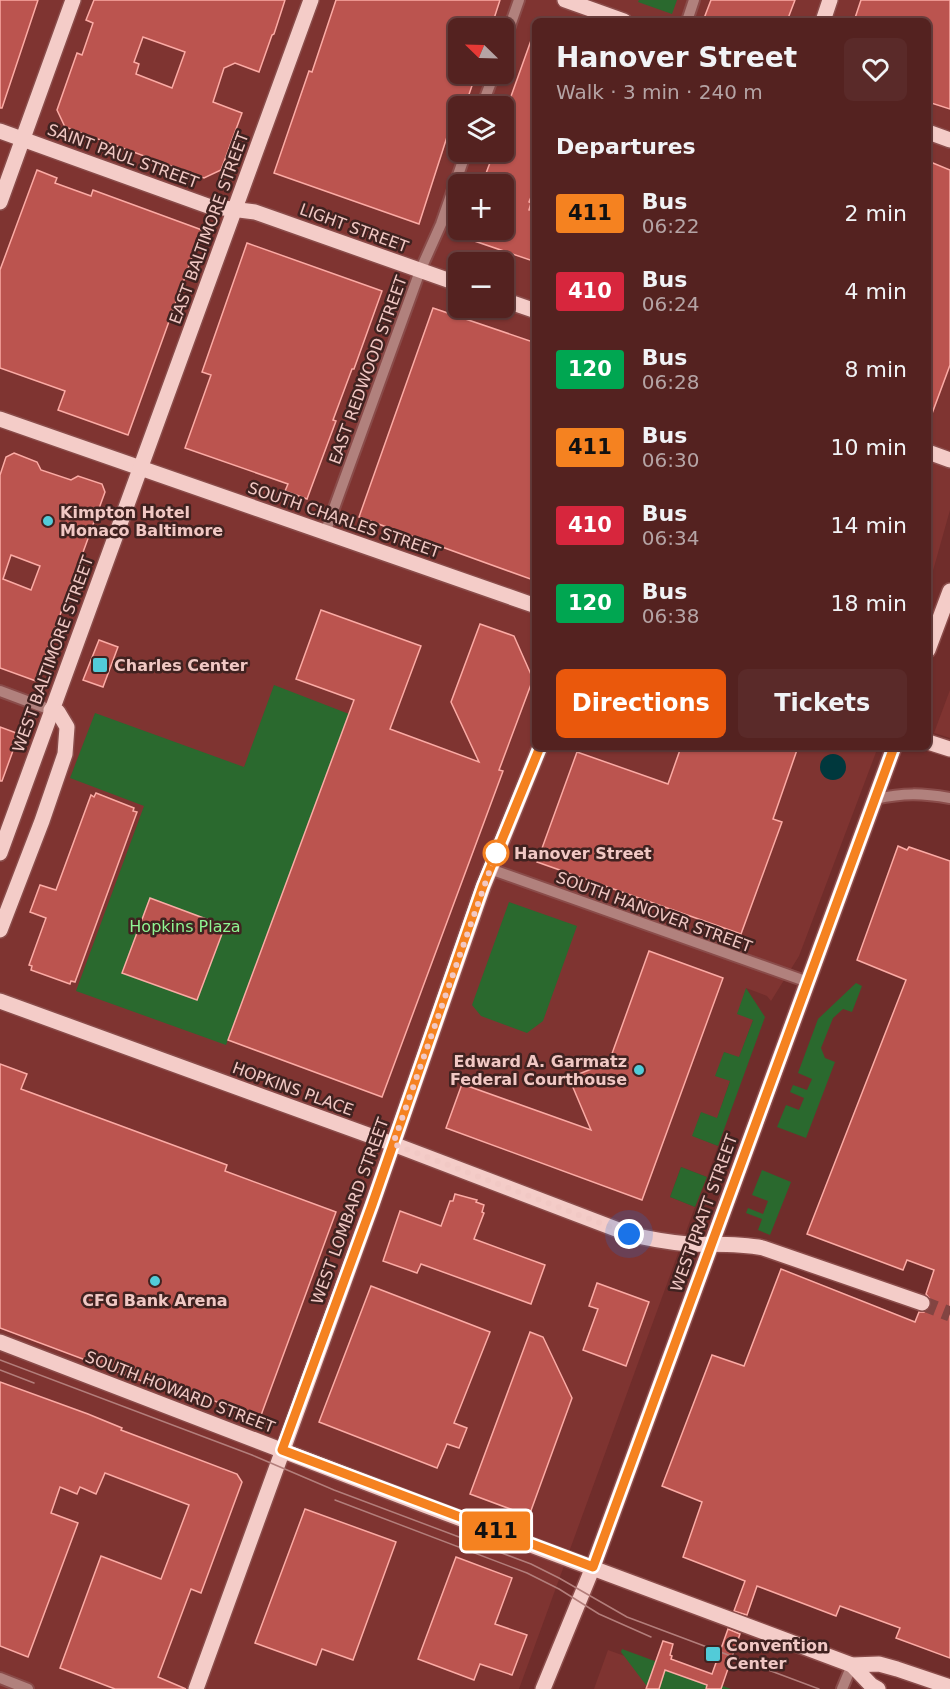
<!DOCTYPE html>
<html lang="en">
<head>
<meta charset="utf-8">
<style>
  body { margin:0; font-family:"DejaVu Sans",sans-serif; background:#5a2a29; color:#f1f3f6; height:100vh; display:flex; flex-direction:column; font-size:22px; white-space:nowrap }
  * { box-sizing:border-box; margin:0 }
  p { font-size:20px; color:#b5a4a5 }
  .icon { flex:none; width:33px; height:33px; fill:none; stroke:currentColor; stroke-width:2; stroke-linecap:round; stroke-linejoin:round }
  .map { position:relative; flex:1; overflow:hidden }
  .sheet { position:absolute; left:532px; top:18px; width:399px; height:732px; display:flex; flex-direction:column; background:#542220; border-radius:9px; box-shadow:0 2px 4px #0004,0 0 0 2px #6a3f3e }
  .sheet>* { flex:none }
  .badge { padding:0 12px; border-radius:4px; font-size:21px; line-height:39px }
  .needle { width:39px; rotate:293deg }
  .buttons { position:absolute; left:448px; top:18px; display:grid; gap:12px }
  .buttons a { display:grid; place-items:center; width:66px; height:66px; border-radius:9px; background:#542220; box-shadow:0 2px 4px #0004,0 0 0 2px #6a3f3e; font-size:30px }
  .you { position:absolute; width:30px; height:30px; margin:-15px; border:4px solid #fff; border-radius:50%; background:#1a73e8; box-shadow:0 0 0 9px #1a73e833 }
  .map>.badge { position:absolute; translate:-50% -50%; box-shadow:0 0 0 3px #fff }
  h2 { padding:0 24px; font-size:22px; line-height:54px }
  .round { display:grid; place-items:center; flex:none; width:63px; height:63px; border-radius:9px; background:#5a2a29 }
  .head { display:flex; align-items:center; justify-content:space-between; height:102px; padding:0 24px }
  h1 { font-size:28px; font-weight:700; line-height:45px }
  .button { display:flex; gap:12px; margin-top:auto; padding:12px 24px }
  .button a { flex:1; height:69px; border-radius:9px; background:#ea580c; color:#fff; font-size:24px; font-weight:700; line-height:69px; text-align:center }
  .button a+a { background:#5a2a29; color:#f1f3f6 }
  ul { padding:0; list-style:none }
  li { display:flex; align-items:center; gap:18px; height:78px; padding:0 24px }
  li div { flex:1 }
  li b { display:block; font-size:22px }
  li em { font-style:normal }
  li .badge { min-width:66px; font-weight:700; text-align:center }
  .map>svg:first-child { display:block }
  .built { fill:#7f3431; fill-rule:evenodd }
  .green { fill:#2a692e }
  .water { fill:#00383d }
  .building { fill:#bb544f; stroke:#fbaba5; stroke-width:1.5; fill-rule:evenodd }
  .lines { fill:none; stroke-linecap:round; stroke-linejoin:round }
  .major-tunnel { stroke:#834442; stroke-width:15; stroke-dasharray:15 8; stroke-linecap:butt }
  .minor-casing { stroke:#8a4c4a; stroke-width:14 }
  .major-casing { stroke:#8a4c4a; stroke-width:18 }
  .minor { stroke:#b1817d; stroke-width:10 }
  .major { stroke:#f4ccc8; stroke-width:15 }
  .tram { stroke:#b37e7b; stroke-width:1.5 }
  .line-casing { stroke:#fff; stroke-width:14 }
  .line { stroke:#f58220; stroke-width:9 }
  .walk { stroke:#f1c8c4; stroke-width:6; stroke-dasharray:0 10.8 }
  .poi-dot { fill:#52cbd8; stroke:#402220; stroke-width:2 }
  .stop-dot { fill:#fff; stroke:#f58220; stroke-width:3 }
  .labels { text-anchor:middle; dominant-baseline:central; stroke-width:5; stroke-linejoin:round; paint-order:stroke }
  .street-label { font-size:16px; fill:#f1c8c4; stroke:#402220 }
  .poi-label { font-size:16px; font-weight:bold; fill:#f1c8c4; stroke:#402220; text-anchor:start }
  .stop-label { font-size:16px; font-weight:bold; fill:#f1c8c4; stroke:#402220; text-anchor:start }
  .park-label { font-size:16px; fill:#8ff592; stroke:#402220 }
</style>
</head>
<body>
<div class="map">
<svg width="950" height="1689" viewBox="0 0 950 1689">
  <rect width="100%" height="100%" fill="#702d2b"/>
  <g class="built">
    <path d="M0,0H950V510L929,585L928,21H536V747H878L799,956L771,1001L767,996L746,988L753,1020L739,1058L724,1052L730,1081L717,1119L701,1113L693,1136L718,1146L707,1177L681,1167L670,1197L695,1207L519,1689H0ZM459,28H504V74H459ZM459,106H504V152H459ZM459,184H504V230H459ZM459,262H504V308H459Z"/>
    <polygon points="950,690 950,738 934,733"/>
    <polygon points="608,1650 716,1689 594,1689"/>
  </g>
  <g class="green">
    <polygon points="639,0 677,0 672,14 638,2"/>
    <polygon points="274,685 349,714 226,1045 76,991 144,806 70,778 95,713 244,767"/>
    <polygon points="509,902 577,926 543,1021 527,1033 481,1016 472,1005"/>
    <polygon points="856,983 862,986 852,1012 843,1009 833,1018 821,1048 825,1058 835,1062 806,1138 777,1127 786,1105 799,1110 804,1098 790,1092 793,1085 807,1090 812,1079 798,1073 818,1019"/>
    <polygon points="746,988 765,1017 718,1146 692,1136 701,1112 717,1118 730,1081 715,1076 724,1052 739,1057 753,1020 737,1014"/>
    <polygon points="681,1167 707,1177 695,1207 670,1197"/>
    <polygon points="762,1170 791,1182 770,1235 758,1230 762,1219 746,1213 748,1208 763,1214 768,1201 752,1195"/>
    <polygon points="622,1649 731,1689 649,1689 621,1652"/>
  </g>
  <circle class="water" cx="833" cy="767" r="13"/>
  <g class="building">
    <polygon points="0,0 38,0 2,108 0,108"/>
    <path d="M94,0H285L274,34L272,35L259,72L235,63L224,68L213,102L242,113L221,170L204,178L65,127L57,110L77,53L82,55L93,23L86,20ZM143,37L185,52L172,88L136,74L139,64L134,62Z"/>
    <polygon points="336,0 500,0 491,28 459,28 459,74 476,74 465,106 459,106 459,110 456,109 419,224 274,173 309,71 312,72"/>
    <polygon points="711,0 795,0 787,21 703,21"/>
    <polygon points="861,0 950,0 950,109 928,102 928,21 854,21"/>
    <polygon points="534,32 536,32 536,185 529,202 531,203 529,210 536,211 536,262 448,232 449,230 504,230 504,184 482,184 494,152 504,152 504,116"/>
    <polygon points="928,161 950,170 950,365 930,419"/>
    <polygon points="37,170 57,178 55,183 91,196 93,190 202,230 128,435 58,410 65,391 0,368 0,270"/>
    <polygon points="247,243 382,291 354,369 352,369 333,420 336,421 307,499 285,491 288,484 185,448 211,375 202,372"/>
    <polygon points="433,308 536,343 536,581 359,517"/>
    <path d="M14,453L37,462L41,470L71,480L78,476L102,484L105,492L36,681L0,668V475L6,457ZM11,555L40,566L31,590L3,579Z"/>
    <polygon points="321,610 421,646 390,729 479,762 451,702 480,624 514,636 533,679 499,770 503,771 382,1097 228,1040 354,700 296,679"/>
    <polygon points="99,640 118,647 103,687 83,680"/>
    <polygon points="0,727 19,734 2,781 0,781"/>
    <polygon points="681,747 798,747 773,819 782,822 741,934 537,862 577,752 668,784"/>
    <polygon points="96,793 134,808 133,811 137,812 75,982 71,981 70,984 31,970 32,966 29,965 46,918 30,912 40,885 56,890 91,795 94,797"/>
    <polygon points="898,846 907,850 909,847 950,861 950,1658 896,1638 900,1628 840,1606 836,1616 757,1586 747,1615 734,1611 745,1581 683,1557 702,1502 662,1486 712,1355 744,1366 781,1269 915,1322 919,1312 924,1312 931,1307 931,1301 926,1294 934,1270 907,1260 903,1270 807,1234 906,980 857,960"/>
    <polygon points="150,898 225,926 197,1000 122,973"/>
    <polygon points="649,951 723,978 642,1200 446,1128 462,1084 591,1130 569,1078 609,1062"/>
    <polygon points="0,1064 27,1074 21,1089 227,1165 225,1171 336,1212 260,1418 150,1377 147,1383 0,1328"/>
    <polygon points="455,1194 477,1200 476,1202 484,1205 482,1212 484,1213 474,1239 545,1265 531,1304 421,1264 417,1273 383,1261 400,1211 441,1226 450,1201 453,1201"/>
    <polygon points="597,1283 649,1302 626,1366 583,1350 598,1309 589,1306"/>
    <polygon points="371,1286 490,1332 454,1423 467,1428 459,1448 447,1444 437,1468 319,1422"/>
    <polygon points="530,1332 543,1337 572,1398 529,1516 470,1494"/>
    <polygon points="0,1382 88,1414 122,1428 121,1430 237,1474 242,1482 201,1593 191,1589 158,1677 186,1689 115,1689 60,1668 101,1556 161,1579 189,1505 105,1473 96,1494 80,1487 77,1494 60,1487 51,1513 78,1523 28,1657 0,1646"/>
    <polygon points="305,1509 396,1542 353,1660 322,1649 316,1665 255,1643"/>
    <polygon points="456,1557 512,1578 495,1624 527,1635 512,1675 480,1664 474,1680 418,1659"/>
    <polygon points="728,1629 740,1634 721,1689 706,1689 707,1685 665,1670 659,1689 646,1689 663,1641 673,1644 670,1655 672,1656 671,1659 712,1674"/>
  </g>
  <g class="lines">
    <polyline class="major-tunnel" points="922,1303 950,1314"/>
    <g class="minor-casing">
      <g id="minor">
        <polyline points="687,21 694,0"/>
        <polyline points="504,43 519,0"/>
        <polyline points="482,106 494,74"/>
        <polyline points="325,533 420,271 441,224 466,152"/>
        <polyline points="0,691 51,710"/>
        <path d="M875,799C904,793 921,793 950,798"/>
        <polyline points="490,869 808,982"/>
        <polyline points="0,1678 28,1689"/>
        <polyline points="842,1689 852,1665"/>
      </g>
    </g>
    <g class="major-casing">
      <g id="major">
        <polyline points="565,0 624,21"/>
        <polyline points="823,21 830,0"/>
        <polyline points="0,131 208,206 255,212 459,284"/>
        <polyline points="928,132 950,140"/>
        <polyline points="0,202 73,0"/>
        <polyline points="504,300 536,311"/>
        <polyline points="0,419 536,606"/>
        <polyline points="928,452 950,460"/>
        <polyline points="928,650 950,591"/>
        <polyline points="928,742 950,749"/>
        <polyline points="0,853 311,0"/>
        <polyline points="0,930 42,821 65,754 67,727 58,712 51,710"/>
        <path d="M0,1001L393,1144L629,1234C649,1239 668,1242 688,1244C714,1245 738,1243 763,1248L922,1303"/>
        <polyline points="0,1342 424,1505 852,1665 879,1664 897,1669 950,1687"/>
        <polyline points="852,1665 871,1685 878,1689"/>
        <polyline points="196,1689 372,1205 483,887 540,747"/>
        <polyline points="543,1689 593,1567 894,747"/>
      </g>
    </g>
    <use href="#minor" class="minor"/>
    <use href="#major" class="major"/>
    <g class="tram">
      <polyline points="0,1360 252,1455 334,1490 531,1564 559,1578 627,1617 819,1689"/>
      <polyline points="0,1370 34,1383"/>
      <polyline points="335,1500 527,1573 559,1589 599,1614 651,1637"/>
    </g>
  </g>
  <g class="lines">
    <g class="line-casing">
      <polyline id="line" points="540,747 483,886 372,1205 282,1450 593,1567 894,747"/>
    </g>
    <use href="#line" class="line"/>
    <polyline class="walk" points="496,853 393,1144 629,1234"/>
  </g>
  <g class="poi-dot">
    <circle cx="48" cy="521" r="6"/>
    <rect x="92" y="657" width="16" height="16" rx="3"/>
    <circle cx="639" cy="1070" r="6"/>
    <circle cx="155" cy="1281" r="6"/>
    <rect x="705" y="1646" width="16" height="16" rx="3"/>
  </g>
  <circle class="stop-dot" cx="496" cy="853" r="12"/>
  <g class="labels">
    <g class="street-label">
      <text transform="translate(123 156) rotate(20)">SAINT PAUL STREET</text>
      <text transform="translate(209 228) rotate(-70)">EAST BALTIMORE STREET</text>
      <text transform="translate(354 228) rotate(20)">LIGHT STREET</text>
      <text transform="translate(368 370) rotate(-70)">EAST REDWOOD STREET</text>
      <text transform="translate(344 520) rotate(19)">SOUTH CHARLES STREET</text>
      <text transform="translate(53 654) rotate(-70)">WEST BALTIMORE STREET</text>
      <text transform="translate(654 912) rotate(20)">SOUTH HANOVER STREET</text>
      <text transform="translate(293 1089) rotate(20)">HOPKINS PLACE</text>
      <text transform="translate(350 1211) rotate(-70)">WEST LOMBARD STREET</text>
      <text transform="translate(704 1213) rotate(-70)">WEST PRATT STREET</text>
      <text transform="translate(180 1392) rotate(21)">SOUTH HOWARD STREET</text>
    </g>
    <g class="poi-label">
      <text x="60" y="512">Kimpton Hotel<tspan x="60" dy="18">Monaco Baltimore</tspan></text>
      <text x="114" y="665">Charles Center</text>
      <text x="627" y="1061" text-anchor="end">Edward A. Garmatz<tspan x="627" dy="18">Federal Courthouse</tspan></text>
      <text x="155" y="1300" text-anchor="middle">CFG Bank Arena</text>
      <text x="726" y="1645">Convention<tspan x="726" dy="18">Center</tspan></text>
    </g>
    <g class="stop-label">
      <text x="514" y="853">Hanover Street</text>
    </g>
    <g class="park-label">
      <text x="185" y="926">Hopkins Plaza</text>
    </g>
  </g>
</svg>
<div class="buttons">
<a><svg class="needle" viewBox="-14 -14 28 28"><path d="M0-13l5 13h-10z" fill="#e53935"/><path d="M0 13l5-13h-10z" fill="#b5a4a5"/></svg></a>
<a><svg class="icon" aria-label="layers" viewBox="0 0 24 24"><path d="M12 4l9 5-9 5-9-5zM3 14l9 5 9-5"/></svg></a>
<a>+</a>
<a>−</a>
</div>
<div class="you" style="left:629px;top:1234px"></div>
<b class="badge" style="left:496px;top:1531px;background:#f58220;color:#111">411</b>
<section class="sheet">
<div class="head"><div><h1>Hanover Street</h1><p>Walk · 3 min · 240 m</p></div><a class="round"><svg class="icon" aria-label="heart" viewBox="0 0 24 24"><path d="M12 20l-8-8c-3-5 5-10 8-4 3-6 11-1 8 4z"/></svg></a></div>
<h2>Departures</h2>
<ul>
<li><span class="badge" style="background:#f58220;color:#111">411</span><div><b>Bus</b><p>06:22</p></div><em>2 min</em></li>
<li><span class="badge" style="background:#d7263d;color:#fff">410</span><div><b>Bus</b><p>06:24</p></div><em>4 min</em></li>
<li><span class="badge" style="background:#00a651;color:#fff">120</span><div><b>Bus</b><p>06:28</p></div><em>8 min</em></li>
<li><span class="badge" style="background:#f58220;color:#111">411</span><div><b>Bus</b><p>06:30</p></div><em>10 min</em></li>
<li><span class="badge" style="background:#d7263d;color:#fff">410</span><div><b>Bus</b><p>06:34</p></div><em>14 min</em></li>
<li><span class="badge" style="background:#00a651;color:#fff">120</span><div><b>Bus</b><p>06:38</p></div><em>18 min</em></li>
</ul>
<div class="button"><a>Directions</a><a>Tickets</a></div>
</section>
</div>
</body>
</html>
